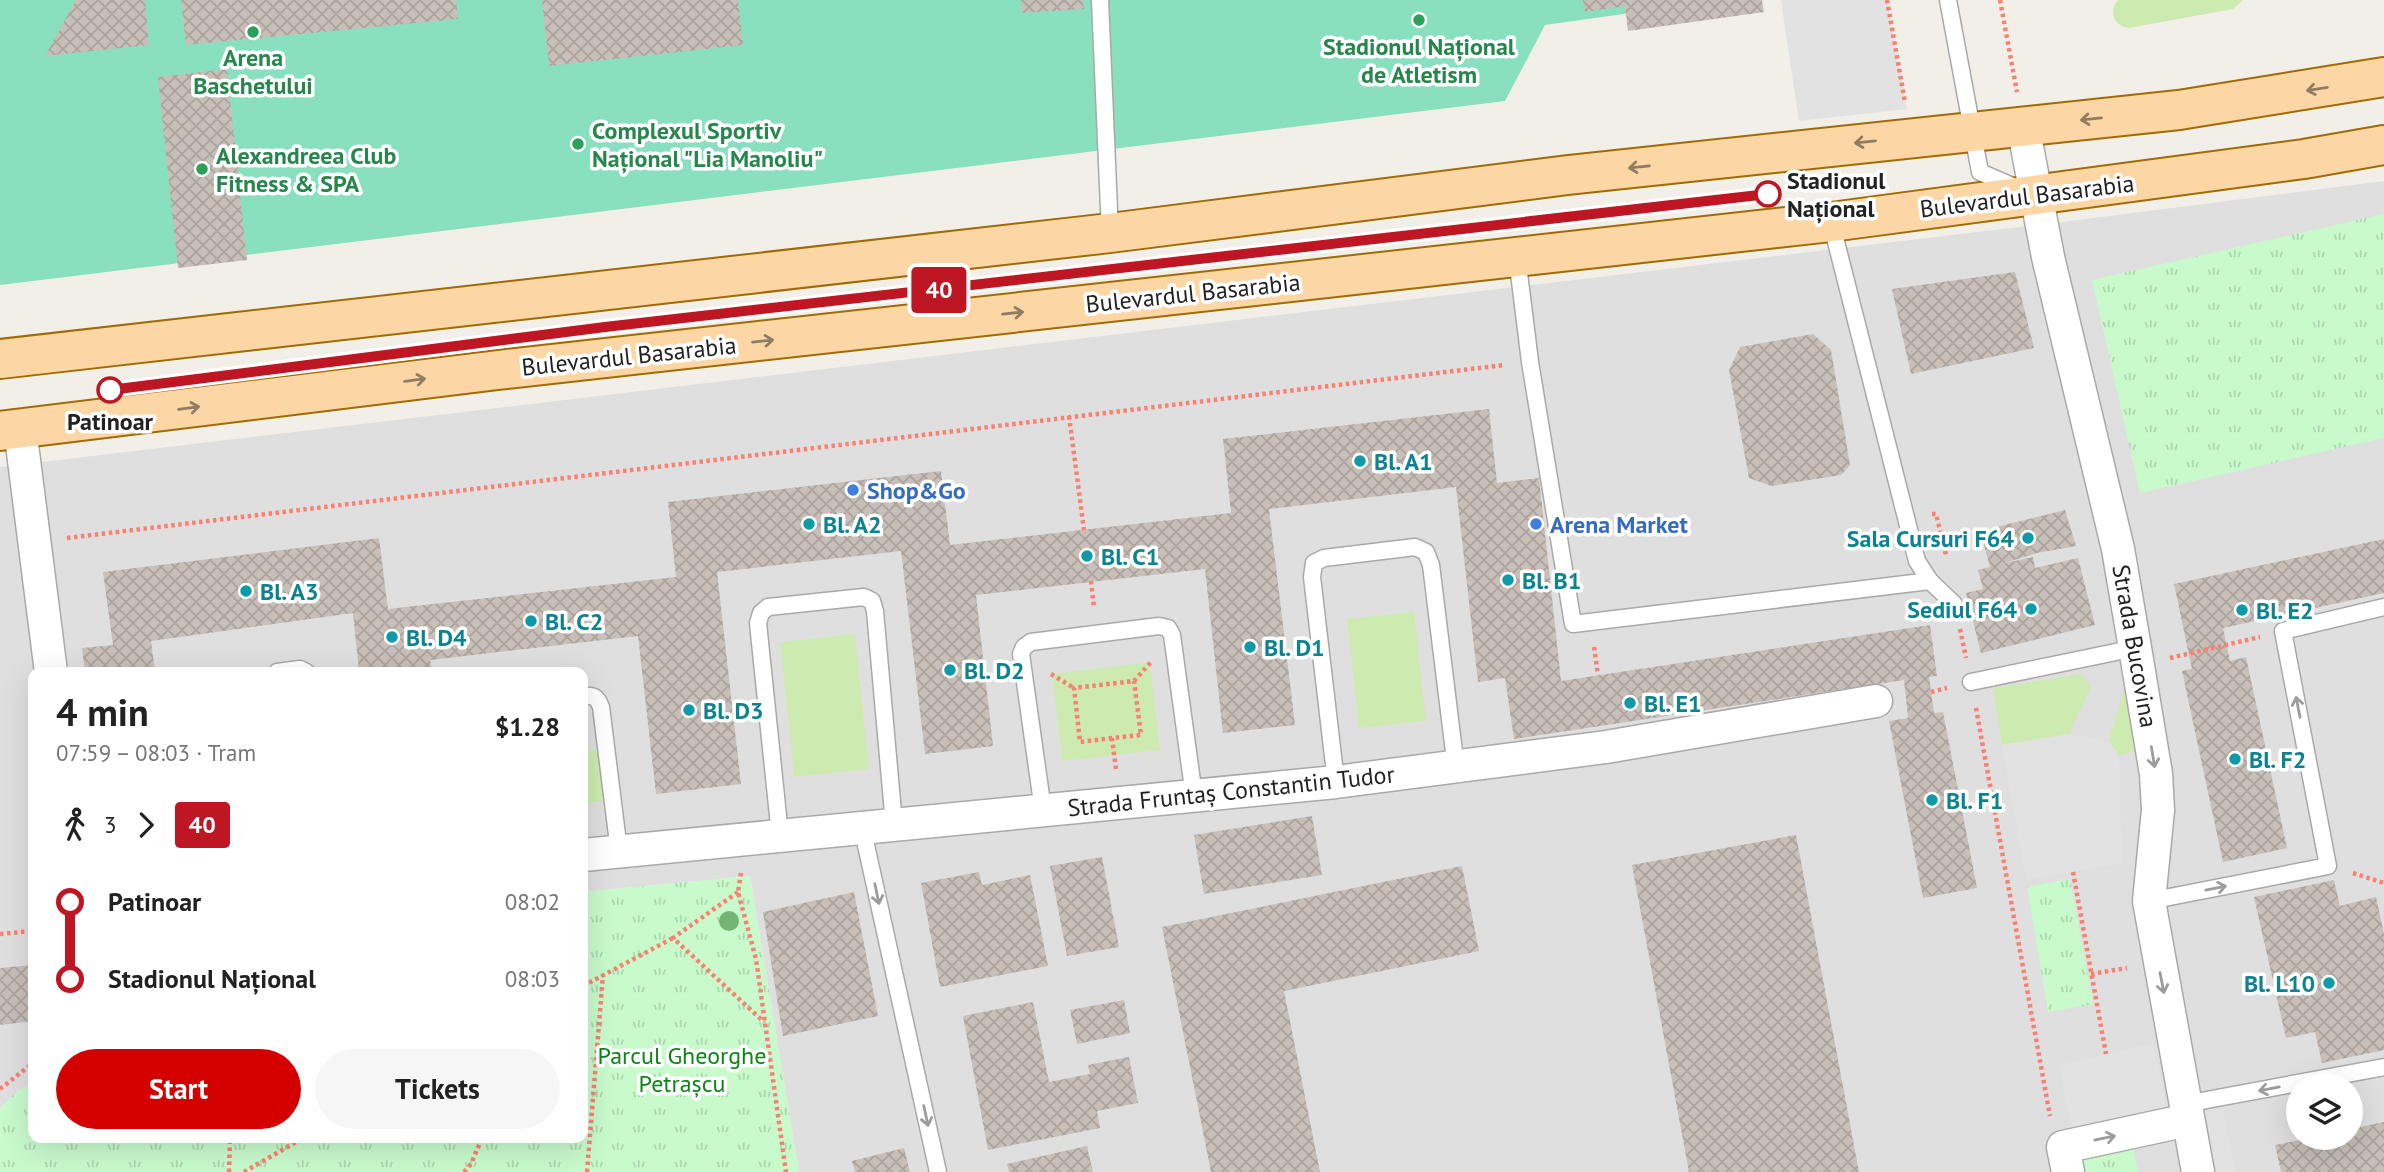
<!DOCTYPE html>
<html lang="en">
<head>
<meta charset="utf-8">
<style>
  body { margin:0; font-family:"PT Sans",sans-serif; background:#f6f6f6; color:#222; height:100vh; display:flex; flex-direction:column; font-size:26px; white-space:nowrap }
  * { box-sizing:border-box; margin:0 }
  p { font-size:23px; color:#767676 }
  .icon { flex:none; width:38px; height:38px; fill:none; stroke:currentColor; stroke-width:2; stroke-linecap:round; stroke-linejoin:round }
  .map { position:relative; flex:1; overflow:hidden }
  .details { position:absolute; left:28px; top:667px; width:560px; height:476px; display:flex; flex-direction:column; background:#fff; border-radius:14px; box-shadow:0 7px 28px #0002 }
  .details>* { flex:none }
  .badge { padding:0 14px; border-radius:5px; font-size:24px; line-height:46px }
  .tools { position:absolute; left:2286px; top:1073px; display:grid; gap:14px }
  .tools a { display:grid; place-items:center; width:77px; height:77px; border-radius:50%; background:#fff; box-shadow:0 7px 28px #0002; font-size:35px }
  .map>.badge { position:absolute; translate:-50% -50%; box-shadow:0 0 0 4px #fff }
  .legs { display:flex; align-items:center; gap:10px; height:77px; padding:0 28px; font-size:23px }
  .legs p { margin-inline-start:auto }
  .overview { display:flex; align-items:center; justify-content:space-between; height:119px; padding:0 28px }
  h1 { font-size:38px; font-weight:800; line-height:52px }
  .primary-button { display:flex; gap:14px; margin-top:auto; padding:14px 28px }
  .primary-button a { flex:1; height:80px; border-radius:42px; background:#d40000; color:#fff; font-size:28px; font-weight:800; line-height:80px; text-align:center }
  .primary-button a+a { background:#f6f6f6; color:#222 }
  ul { padding:0 28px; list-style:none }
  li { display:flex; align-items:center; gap:24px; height:77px; font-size:26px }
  li i { display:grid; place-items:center; width:10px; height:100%; margin:0 9px; background:currentColor }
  li i::after { content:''; width:18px; height:18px; margin:-9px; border:5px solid; border-radius:50%; background:#fff }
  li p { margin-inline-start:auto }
  li:first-child i { background:linear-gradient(#0000 50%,currentColor 0) }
  li:last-child i { background:linear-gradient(currentColor 50%,#0000 0) }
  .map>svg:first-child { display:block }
  .residential { fill:#e0dfdf; fill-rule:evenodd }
  .grass { fill:#cdebb0 }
  .park { fill:url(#park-tufts) }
  .pitch { fill:#88e0be }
  .parking { fill:#e2e2e2 }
  .building { fill:url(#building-cross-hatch) }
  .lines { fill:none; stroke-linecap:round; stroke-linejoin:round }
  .service-casing { stroke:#a9a9a9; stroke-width:19 }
  .minor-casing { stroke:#a9a9a9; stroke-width:35 }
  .primary-casing { stroke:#a06b00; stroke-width:42 }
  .path { stroke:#fa8072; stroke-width:4.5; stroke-dasharray:3.5 3.5; stroke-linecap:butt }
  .service { stroke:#fff; stroke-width:16 }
  .minor { stroke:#fff; stroke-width:32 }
  .primary { stroke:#fcd6a4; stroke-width:38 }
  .tree { fill:#74b475 }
  .oneway { stroke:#8f7c63 }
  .oneway2 { stroke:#9c9c9c }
  .line-1-casing { stroke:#fff; stroke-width:16 }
  .line-1 { stroke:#be1622; stroke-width:10 }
  .leisure-dot { fill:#2e9e5b; stroke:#fff; stroke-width:2.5 }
  .stop-1-dot { fill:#fff; stroke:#be1622; stroke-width:3.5 }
  .culture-dot { fill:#0f9aa8; stroke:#fff; stroke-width:2.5 }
  .shop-dot { fill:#3f7fe0; stroke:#fff; stroke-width:2.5 }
  .labels { text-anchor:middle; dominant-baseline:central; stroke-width:7; stroke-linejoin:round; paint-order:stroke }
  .leisure-label { font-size:24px; font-weight:bold; fill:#27864d; stroke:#fff }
  .stop-label { font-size:24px; font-weight:bold; fill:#222; stroke:#fff; text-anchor:start }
  .street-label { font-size:24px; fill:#222; stroke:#fff }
  .culture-label { font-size:24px; font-weight:bold; fill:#0d838f; stroke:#fff; text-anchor:start }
  .shop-label { font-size:24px; font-weight:bold; fill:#366cbe; stroke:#fff; text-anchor:start }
  .park-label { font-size:24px; fill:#0c8416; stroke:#fff }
</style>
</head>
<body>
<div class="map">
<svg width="2384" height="1172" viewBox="0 0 2384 1172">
  <defs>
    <pattern id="park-tufts" width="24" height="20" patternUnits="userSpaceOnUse" patternTransform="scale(1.75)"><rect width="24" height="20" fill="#c8facc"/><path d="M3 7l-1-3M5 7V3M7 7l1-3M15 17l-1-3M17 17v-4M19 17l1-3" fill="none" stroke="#acd6af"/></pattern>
    <pattern id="building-cross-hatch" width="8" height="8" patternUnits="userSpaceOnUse" patternTransform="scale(1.75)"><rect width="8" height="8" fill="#c7bfb8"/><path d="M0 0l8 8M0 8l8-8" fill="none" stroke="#aba49e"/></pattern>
  </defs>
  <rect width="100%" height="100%" fill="#f2efe9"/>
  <path class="residential" d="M2384,181V1172H799L750,876L583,892V672H33V1082L14,1094L0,1109V467L2062,222ZM2298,1085H2350V1138H2298Z"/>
  <g class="grass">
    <path d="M2118,0H2243L2233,9L2129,28C2114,26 2108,12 2118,0Z"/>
    <polygon points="1414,612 1426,721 1359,728 1347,619"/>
    <polygon points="855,634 869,769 794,777 780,642"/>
    <polygon points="1150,662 1160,750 1062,761 1052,674"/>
    <polygon points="2081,674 2091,687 2069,734 2002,745 1993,688"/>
    <polygon points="2127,677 2143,747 2119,756 2109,741"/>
    <polygon points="597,750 604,801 583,803 583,752"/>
  </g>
  <g class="park">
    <polygon points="2384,214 2384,438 2140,493 2092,280"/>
    <polygon points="750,876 799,1172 0,1172 0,1109 14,1094 33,1082 33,1138 583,1138 583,892"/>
    <polygon points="2070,879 2093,1004 2048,1012 2027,887"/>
    <polygon points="2132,1141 2138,1172 2080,1172 2077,1152"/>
  </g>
  <polygon class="pitch" points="0,0 1723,0 1545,25 1505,101 0,285"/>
  <g class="parking">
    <polygon points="1781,0 1887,0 1907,109 1799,121"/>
    <polygon points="2069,734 2109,741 2119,756 2122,863 2026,880 2002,745"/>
    <polygon points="2153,1044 2171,1133 2077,1152 2059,1065"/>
    <polygon points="2223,1110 2235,1172 2205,1172 2194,1112"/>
  </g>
  <g class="building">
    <polygon points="76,0 145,0 149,45 45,56"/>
    <polygon points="181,0 456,0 458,19 186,45"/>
    <polygon points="542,0 738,0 743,45 549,66"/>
    <polygon points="1021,0 1083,0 1084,9 1022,13"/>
    <polygon points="1583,0 1762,0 1764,12 1628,31 1625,6 1585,12"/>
    <polygon points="227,69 247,260 178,268 158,77"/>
    <polygon points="2015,272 2034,348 1911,374 1892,289"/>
    <polygon points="1813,334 1831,350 1850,465 1841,475 1771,486 1749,478 1729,370 1740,347"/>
    <polygon points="1489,409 1497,483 1539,478 1561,681 1930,625 1937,676 1929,677 1934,713 1943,712 1977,888 1923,898 1889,721 1908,718 1904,680 1514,739 1505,678 1478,682 1456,487 1269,509 1295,725 1223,733 1205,569 976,595 993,746 925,754 901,551 717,572 741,784 656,794 638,636 430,660 432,672 359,672 353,613 151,641 155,672 85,672 82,648 113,645 103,572 379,538 388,609 676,577 668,502 941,471 950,545 1231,513 1223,439"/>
    <polygon points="2065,510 2076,546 2037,553 2001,564 2033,557 2035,568 2078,558 2095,625 1981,653 1966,593 1983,589 1978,570 1990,567 1980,531"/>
    <polygon points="2384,539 2384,593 2223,628 2230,661 2246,657 2287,848 2223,862 2182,671 2192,669 2174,584"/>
    <polygon points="1312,816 1322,875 1204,894 1194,835"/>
    <polygon points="1796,835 1859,1172 1689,1172 1632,865"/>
    <polygon points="1102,857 1119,947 1067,956 1050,866"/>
    <polygon points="1462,866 1479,951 1284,991 1320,1172 1211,1172 1162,927"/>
    <polygon points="979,872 982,885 1030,875 1048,966 940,987 921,883"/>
    <polygon points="2334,880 2340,906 2376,897 2384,934 2384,1050 2322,1063 2315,1032 2286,1038 2254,897"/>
    <polygon points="854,892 878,1016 783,1036 763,912"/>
    <polygon points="33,965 33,1021 0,1025 0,968"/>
    <polygon points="1124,1000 1130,1033 1077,1044 1070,1010"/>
    <polygon points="1033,1002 1049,1082 1090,1074 1088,1065 1129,1057 1138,1103 1097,1111 1100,1128 988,1150 963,1016"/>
    <polygon points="2384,1122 2384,1172 2281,1172 2275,1145 2310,1138 2350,1138 2350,1129"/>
    <polygon points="1087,1146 1093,1172 1009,1172 1007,1164"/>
    <polygon points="904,1148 910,1172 855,1172 852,1161"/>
  </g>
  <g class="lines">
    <g class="service-casing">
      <g id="service">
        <polyline points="1100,0 1110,233"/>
        <polyline points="1948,0 1980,172 2017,188"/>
        <polyline points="1831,222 1917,561 1930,581 1954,604"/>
        <polyline points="1517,257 1530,362 1573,624 1930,581"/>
        <polyline points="277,672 300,669 306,672"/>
        <polyline points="1971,682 2135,648"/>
        <path d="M583,696C594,695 597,697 601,707L619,851"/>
        <polyline points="1336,782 1312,577 1314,563 1324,558 1415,547 1426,552 1431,565 1456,768"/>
        <polyline points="1043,810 1021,654 1024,647 1031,642 1159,626 1168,628 1172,635 1194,796"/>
        <polyline points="862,827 938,1172"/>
        <polyline points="780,835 758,623 761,613 768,607 864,597 872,601 875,611 894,824"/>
        <polyline points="2149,901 2328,866 2283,631 2384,607"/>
        <polyline points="2185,1104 2384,1067"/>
      </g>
    </g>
    <g class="minor-casing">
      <g id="minor">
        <polyline points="2023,126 2048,257 2118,549 2135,648 2156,774 2158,810 2149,901 2198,1172"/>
        <polyline points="20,429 51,672"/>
        <polyline points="583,855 1336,782 1606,747 1876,701"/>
        <polyline points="2068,1172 2063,1147 2188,1120"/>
      </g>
    </g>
    <g class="primary-casing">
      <g id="primary">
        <polyline points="0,359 1110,233 1568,175 2179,110 2384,77"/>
        <polyline points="0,431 498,370 1831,222 2304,159 2384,145"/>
      </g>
    </g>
    <g class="path">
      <polyline points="1887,0 1905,102"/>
      <polyline points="2000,0 2017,92"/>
      <polyline points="1069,416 1084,530"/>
      <polyline points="1932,514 1936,514 1946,555"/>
      <polyline points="67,538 1504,365"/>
      <polyline points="1091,581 1094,608"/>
      <polyline points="1960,629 1966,658"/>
      <polyline points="1594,647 1598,675"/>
      <polyline points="2170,658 2260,637"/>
      <polyline points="1051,674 1074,688"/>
      <polyline points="1931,692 1947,688"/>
      <polyline points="1976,708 2050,1116"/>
      <polyline points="1112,738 1080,742 1074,688 1134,681 1151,662"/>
      <polyline points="1116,769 1112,738 1141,735 1134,681"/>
      <polyline points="2073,872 2106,1054"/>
      <polyline points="741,873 738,892 756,959 786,1172"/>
      <polyline points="2353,873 2384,883"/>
      <polyline points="738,892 673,938 764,1022"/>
      <polyline points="0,934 33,931"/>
      <polyline points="2091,974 2127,968"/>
      <polyline points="583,986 673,938"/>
      <polyline points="0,1089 33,1063"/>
      <polyline points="229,1172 230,1138"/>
      <polyline points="244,1172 303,1138"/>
      <polyline points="464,1172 471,1164 482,1138"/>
      <polyline points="587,1172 603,975"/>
    </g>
    <use href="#service" class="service"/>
    <use href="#minor" class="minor"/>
    <use href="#primary" class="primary"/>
  </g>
  <circle class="tree" cx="729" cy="921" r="10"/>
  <defs><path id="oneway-shaft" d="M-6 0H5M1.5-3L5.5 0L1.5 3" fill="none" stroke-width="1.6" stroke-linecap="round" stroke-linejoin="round" transform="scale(1.75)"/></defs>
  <g class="oneway">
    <use href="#oneway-shaft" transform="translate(2317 89) rotate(171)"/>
    <use href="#oneway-shaft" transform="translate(2091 119) rotate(174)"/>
    <use href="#oneway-shaft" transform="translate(1865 142) rotate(174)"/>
    <use href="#oneway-shaft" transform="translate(1639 167) rotate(174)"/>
    <use href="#oneway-shaft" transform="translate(1013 313) rotate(-6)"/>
    <use href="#oneway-shaft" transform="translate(763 341) rotate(-6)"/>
    <use href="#oneway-shaft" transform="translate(415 380) rotate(-7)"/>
    <use href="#oneway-shaft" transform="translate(189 408) rotate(-7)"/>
  </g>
  <g class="oneway2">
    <use href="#oneway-shaft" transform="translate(2298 707) rotate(-101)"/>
    <use href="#oneway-shaft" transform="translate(2153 757) rotate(81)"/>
    <use href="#oneway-shaft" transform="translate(2216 888) rotate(-11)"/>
    <use href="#oneway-shaft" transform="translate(877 894) rotate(78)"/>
    <use href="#oneway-shaft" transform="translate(2162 983) rotate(79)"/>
    <use href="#oneway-shaft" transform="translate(2269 1089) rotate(169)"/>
    <use href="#oneway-shaft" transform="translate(926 1116) rotate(78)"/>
    <use href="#oneway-shaft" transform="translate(2105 1138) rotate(-12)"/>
  </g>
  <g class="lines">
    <g class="line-1-casing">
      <polyline id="line-1" points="110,390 605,327 1768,194"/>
    </g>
    <use href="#line-1" class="line-1"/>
  </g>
  <g class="leisure-dot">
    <circle cx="1419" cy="20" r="7"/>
    <circle cx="253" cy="32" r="7"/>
    <circle cx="578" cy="144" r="7"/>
    <circle cx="202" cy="169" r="7"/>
  </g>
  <g class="stop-1-dot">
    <circle cx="1768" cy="194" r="12"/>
    <circle cx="110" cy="390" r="12"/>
  </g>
  <g class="culture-dot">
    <circle cx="1360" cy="461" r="7"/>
    <circle cx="809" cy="524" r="7"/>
    <circle cx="2028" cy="538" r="7"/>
    <circle cx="1087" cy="556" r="7"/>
    <circle cx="1508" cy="580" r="7"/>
    <circle cx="246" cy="591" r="7"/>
    <circle cx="2031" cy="609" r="7"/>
    <circle cx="2242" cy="610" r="7"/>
    <circle cx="531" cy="621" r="7"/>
    <circle cx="392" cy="637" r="7"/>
    <circle cx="1250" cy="647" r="7"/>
    <circle cx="950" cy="670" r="7"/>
    <circle cx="1630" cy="703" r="7"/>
    <circle cx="689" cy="710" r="7"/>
    <circle cx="2235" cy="759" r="7"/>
    <circle cx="1932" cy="800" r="7"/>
    <circle cx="2329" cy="983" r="7"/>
  </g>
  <g class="shop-dot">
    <circle cx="853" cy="490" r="7"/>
    <circle cx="1536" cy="524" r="7"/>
  </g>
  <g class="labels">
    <g class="leisure-label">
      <text x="1419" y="46">Stadionul Național<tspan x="1419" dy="28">de Atletism</tspan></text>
      <text x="253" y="57">Arena<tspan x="253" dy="28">Baschetului</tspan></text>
      <text x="592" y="130" text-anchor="start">Complexul Sportiv<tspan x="592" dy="28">Național "Lia Manoliu"</tspan></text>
      <text x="216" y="155" text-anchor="start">Alexandreea Club<tspan x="216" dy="28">Fitness &amp; SPA</tspan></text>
    </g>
    <g class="stop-label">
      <text x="1787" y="180">Stadionul<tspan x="1787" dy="28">Național</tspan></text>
      <text x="110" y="421" text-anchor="middle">Patinoar</text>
    </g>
    <g class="street-label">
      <text transform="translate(2027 196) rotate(-7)">Bulevardul Basarabia</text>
      <text transform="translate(1193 293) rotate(-6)">Bulevardul Basarabia</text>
      <text transform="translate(629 356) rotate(-6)">Bulevardul Basarabia</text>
      <text transform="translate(2135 646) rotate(80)">Strada Bucovina</text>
      <text transform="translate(1231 791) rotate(-6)">Strada Fruntaș Constantin Tudor</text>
    </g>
    <g class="culture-label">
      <text x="1374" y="461">Bl. A1</text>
      <text x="823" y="524">Bl. A2</text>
      <text x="2014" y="538" text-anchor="end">Sala Cursuri F64</text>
      <text x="1101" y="556">Bl. C1</text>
      <text x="1522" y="580">Bl. B1</text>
      <text x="260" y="591">Bl. A3</text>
      <text x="2017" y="609" text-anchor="end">Sediul F64</text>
      <text x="2256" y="610">Bl. E2</text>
      <text x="545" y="621">Bl. C2</text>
      <text x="406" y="637">Bl. D4</text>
      <text x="1264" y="647">Bl. D1</text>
      <text x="964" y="670">Bl. D2</text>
      <text x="1644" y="703">Bl. E1</text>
      <text x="703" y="710">Bl. D3</text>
      <text x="2249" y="759">Bl. F2</text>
      <text x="1946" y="800">Bl. F1</text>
      <text x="2315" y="983" text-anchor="end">Bl. L10</text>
    </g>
    <g class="shop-label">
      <text x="867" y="490">Shop&amp;Go</text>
      <text x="1550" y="524">Arena Market</text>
    </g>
    <g class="park-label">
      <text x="682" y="1055">Parcul Gheorghe<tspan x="682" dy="28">Petrașcu</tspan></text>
    </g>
  </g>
</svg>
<div class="tools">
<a><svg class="icon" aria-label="layers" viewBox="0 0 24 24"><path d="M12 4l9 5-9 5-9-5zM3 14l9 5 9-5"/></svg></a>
</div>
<b class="badge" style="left:939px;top:290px;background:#be1622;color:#fff">40</b>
<section class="details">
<div class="overview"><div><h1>4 min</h1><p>07:59 – 08:03 · Tram</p></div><b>$1.28</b></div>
<div class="legs"><svg class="icon" aria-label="walk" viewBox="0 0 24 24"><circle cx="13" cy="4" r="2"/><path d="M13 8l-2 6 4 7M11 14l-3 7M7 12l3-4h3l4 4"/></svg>3<svg class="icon" aria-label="forward" viewBox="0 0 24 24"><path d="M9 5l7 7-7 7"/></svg><b class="badge" style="background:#be1622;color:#fff">40</b></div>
<ul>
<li><i style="color:#be1622"></i><b>Patinoar</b><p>08:02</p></li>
<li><i style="color:#be1622"></i><b>Stadionul Național</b><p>08:03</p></li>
</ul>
<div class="primary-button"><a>Start</a><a>Tickets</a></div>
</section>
</div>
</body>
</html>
